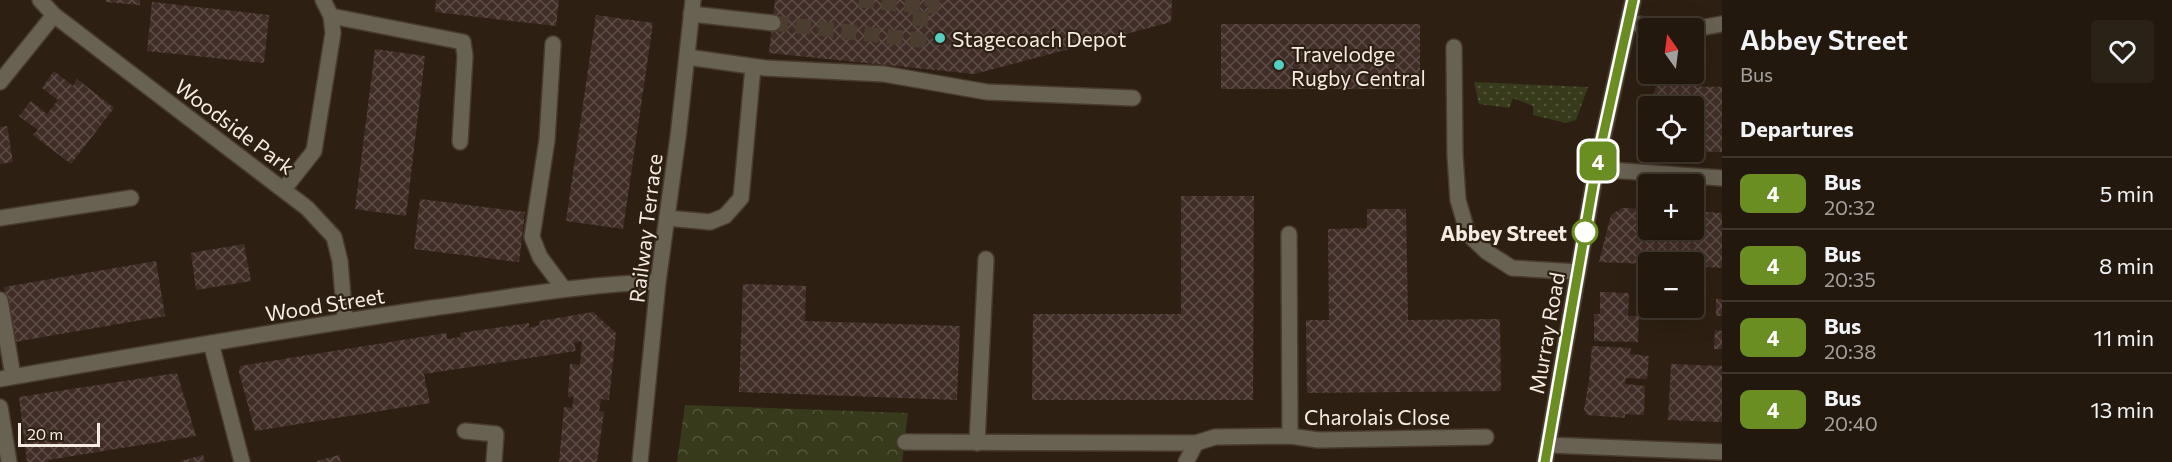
<!DOCTYPE html>
<html lang="en">
<head>
<meta charset="utf-8">
<style>
  body { margin:0; font-family:Commissioner,sans-serif; background:#2a2117; color:#f1f3f6; height:100vh; display:flex; flex-direction:column; font-size:22px; white-space:nowrap }
  * { box-sizing:border-box; margin:0 }
  p { font-size:20px; color:#a2a09e }
  .icon { flex:none; width:33px; height:33px; fill:none; stroke:currentColor; stroke-width:2; stroke-linecap:round; stroke-linejoin:round }
  .map { position:relative; flex:1; overflow:hidden }
  .side { display:flex; flex-direction:column; background:#22180e; width:450px }
  .side>* { flex:none }
  .badge { padding:0 12px; border-radius:9px; font-size:21px; line-height:39px }
  .needle { width:39px; rotate:346deg }
  .fabs { position:absolute; left:1638px; top:18px; display:grid; gap:12px }
  .fabs a { display:grid; place-items:center; width:66px; height:66px; border-radius:6px; background:#22180e; box-shadow:0 6px 24px #0002,0 0 0 2px #3f372e; font-size:30px }
  .scale { position:absolute; left:18px; bottom:15px; width:82px; box-sizing:border-box; padding-left:6px; border:3px solid #f4ebe2; border-top:0; font-size:16px; line-height:21px; white-space:nowrap; color:#f4ebe2; -webkit-text-stroke:4px #2d2012; paint-order:stroke }
  .map>.badge { position:absolute; translate:-50% -50%; box-shadow:0 0 0 3px #fff }
  h2 { padding:0 18px; font-size:22px; line-height:54px }
  .round { display:grid; place-items:center; flex:none; width:63px; height:63px; border-radius:6px; background:#2a2117 }
  .summary { display:flex; align-items:center; justify-content:space-between; height:102px; padding:0 18px }
  h1 { font-size:28px; font-weight:600; line-height:45px }
  ul { padding:0; list-style:none }
  li { display:flex; align-items:center; gap:18px; height:72px; padding:0 18px; border-top:2px solid #3f372e }
  li div { flex:1 }
  li b { display:block; font-size:22px }
  li em { font-style:normal }
  li .badge { min-width:66px; font-weight:700; text-align:center }
  main { display:flex; flex:1; min-height:0 }
  .map>svg:first-child { display:block }
  .grass { fill:url(#grass-dots) }
  .park { fill:url(#park-crowns) }
  .building { fill:url(#building-cross-hatch) }
  .lines { fill:none; stroke-linecap:round; stroke-linejoin:round }
  .minor-tunnel { stroke:#4b3e31; stroke-width:15; stroke-dasharray:15 8; stroke-linecap:butt }
  .minor-casing { stroke:#493c2f; stroke-width:18 }
  .minor { stroke:#676252; stroke-width:15 }
  .line-casing { stroke:#fff; stroke-width:14 }
  .line { stroke:#6b8e23; stroke-width:9 }
  .poi-dot { fill:#55cec4; stroke:#2d2012; stroke-width:2 }
  .stop-dot { fill:#fff; stroke:#6b8e23; stroke-width:3 }
  .labels { text-anchor:middle; dominant-baseline:central; stroke-width:4.5; stroke-linejoin:round; paint-order:stroke }
  .poi-label { font-size:21px; fill:#f4ebe2; stroke:#2d2012; text-anchor:start }
  .street-label { font-size:21px; fill:#f4ebe2; stroke:#2d2012 }
  .stop-label { font-size:21px; font-weight:bold; fill:#f4ebe2; stroke:#2d2012; text-anchor:end }
</style>
</head>
<body>
<main>
<div class="map">
<svg width="1722" height="462" viewBox="0 0 1722 462">
  <defs>
    <pattern id="grass-dots" width="8" height="8" patternUnits="userSpaceOnUse" patternTransform="scale(1.5)"><rect width="8" height="8" fill="#373a1b"/><path d="M2 2h.1M6 6h.1" fill="none" stroke="#55573c" stroke-width="1.8" stroke-linecap="round"/></pattern>
    <pattern id="park-crowns" width="20" height="18" patternUnits="userSpaceOnUse" patternTransform="scale(1.5)"><rect width="20" height="18" fill="#373a1b"/><path d="M2 6a3 3 0 1 1 6 0M12 15a3 3 0 1 1 6 0" fill="none" stroke="#55573c"/></pattern>
    <pattern id="building-cross-hatch" width="8" height="8" patternUnits="userSpaceOnUse" patternTransform="scale(1.5)"><rect width="8" height="8" fill="#412d28"/><path d="M0 0l8 8M0 8l8-8" fill="none" stroke="#5d4c47"/></pattern>
  </defs>
  <rect width="100%" height="100%" fill="#2d2012"/>
  <polygon class="grass" points="1474,82 1588,87 1576,120 1566,123 1533,115 1533,106 1513,98 1509,108 1479,104"/>
  <polygon class="park" points="685,405 908,413 902,462 677,462"/>
  <g class="building">
    <polygon points="106,0 140,0 140,5 106,2"/>
    <polygon points="436,0 559,0 556,26 435,12"/>
    <polygon points="775,0 1172,0 1171,22 974,74 769,53"/>
    <polygon points="152,2 269,15 264,63 147,51"/>
    <polygon points="596,15 653,23 623,229 566,221"/>
    <rect x="1221" y="24" width="199" height="65"/>
    <polygon points="375,49 425,56 406,216 355,209"/>
    <polygon points="54,71 73,86 77,79 114,108 71,164 33,135 38,130 19,116 31,101 47,114 58,100 42,88"/>
    <polygon points="1656,85 1722,87 1722,152 1694,151 1694,106 1651,106"/>
    <polygon points="1648,120 1648,149 1641,149"/>
    <polygon points="7,126 13,162 0,164 0,127"/>
    <polygon points="1181,196 1254,196 1253,400 1032,400 1033,314 1181,314"/>
    <polygon points="420,199 525,212 519,262 414,249"/>
    <polygon points="1622,208 1648,209 1648,230 1694,230 1694,211 1722,213 1722,268 1694,266 1694,262 1648,262 1648,264 1599,262 1611,215"/>
    <polygon points="1367,209 1406,209 1408,320 1500,319 1501,391 1307,393 1306,320 1329,320 1328,229 1367,228"/>
    <polygon points="244,244 251,281 196,290 191,253"/>
    <polygon points="156,261 165,316 14,342 4,287"/>
    <polygon points="743,284 806,286 805,321 960,326 957,400 739,392"/>
    <polygon points="1600,292 1629,293 1628,316 1639,316 1638,342 1594,341 1594,314 1600,314"/>
    <rect x="1716" y="299" width="6" height="17"/>
    <polygon points="593,312 616,333 609,400 601,399 599,411 604,412 597,462 559,462 564,407 572,408 574,397 568,397 570,364 580,365 582,341 574,343 576,351 424,374 430,403 255,431 239,372 240,366 446,333 447,339 461,337 460,333 529,323 529,328 540,325 539,321"/>
    <polygon points="1715,330 1722,331 1722,349 1714,349"/>
    <polygon points="1592,346 1631,348 1630,354 1649,356 1647,379 1626,378 1625,384 1645,386 1644,415 1625,414 1625,418 1587,415 1584,410 1589,381"/>
    <polygon points="1671,364 1722,366 1722,422 1668,420"/>
    <polygon points="177,373 196,436 48,460 49,462 27,462 19,397"/>
    <polygon points="203,455 205,462 181,462 181,461"/>
    <polygon points="339,455 341,462 317,462 317,461"/>
  </g>
  <g class="lines">
    <g class="minor-tunnel">
      <polyline points="859,0 921,6 932,6 932,0"/>
      <polyline points="773,23 919,40 921,6"/>
    </g>
    <g class="minor-casing">
      <g id="minor">
        <polyline points="40,0 54,15 307,208 334,237 340,261 345,321"/>
        <polyline points="691,14 773,23"/>
        <polyline points="331,16 463,42 465,56 460,142"/>
        <polyline points="1628,22 1659,28"/>
        <polyline points="1694,29 1722,24"/>
        <polyline points="553,44 547,140 532,237 540,257 564,289"/>
        <polyline points="1454,47 1455,155 1458,200 1468,234 1487,252 1512,268 1578,272"/>
        <polyline points="687,57 765,68 884,74 987,92 1133,98"/>
        <polyline points="0,82 54,15"/>
        <polyline points="1596,169 1722,178"/>
        <polyline points="284,189 314,151 333,33 331,16 323,0"/>
        <polyline points="0,218 131,198"/>
        <polyline points="667,218 710,222 725,216 741,198 753,67"/>
        <polyline points="1289,234 1290,436"/>
        <polyline points="0,300 13,376"/>
        <polyline points="211,343 242,462"/>
        <path d="M0,379C144,354 288,329 432,308C507,298 582,284 658,282"/>
        <polyline points="0,407 9,462"/>
        <polyline points="465,431 496,434 494,462"/>
        <polyline points="905,442 1196,443"/>
        <polyline points="977,443 986,259"/>
        <polyline points="1548,445 1722,452"/>
        <polyline points="640,462 658,282 678,137 693,0"/>
        <polyline points="1186,462 1196,443 1215,437 1290,436 1318,440 1486,437"/>
        <polyline points="1545,462 1596,169 1633,0"/>
      </g>
    </g>
    <use href="#minor" class="minor"/>
  </g>
  <g class="lines">
    <g class="line-casing">
      <polyline id="line" points="1545,462 1596,168 1633,0"/>
    </g>
    <use href="#line" class="line"/>
  </g>
  <g class="poi-dot">
    <circle cx="940" cy="38" r="6"/>
    <circle cx="1279" cy="65" r="6"/>
  </g>
  <circle class="stop-dot" cx="1585" cy="232" r="12"/>
  <g class="labels">
    <g class="poi-label">
      <text x="952" y="38">Stagecoach Depot</text>
      <text x="1291" y="53">Travelodge<tspan x="1291" dy="24">Rugby Central</tspan></text>
    </g>
    <g class="street-label">
      <text transform="translate(235 126) rotate(37)">Woodside Park</text>
      <text transform="translate(645 228) rotate(-83)">Railway Terrace</text>
      <text transform="translate(325 304) rotate(-9)">Wood Street</text>
      <text transform="translate(1546 333) rotate(-80)">Murray Road</text>
      <text x="1377" y="416">Charolais Close</text>
    </g>
    <g class="stop-label">
      <text x="1567" y="232">Abbey Street</text>
    </g>
  </g>
</svg>
<div class="fabs">
<a><svg class="needle" viewBox="-14 -14 28 28"><path d="M0-13l5 13h-10z" fill="#e53935"/><path d="M0 13l5-13h-10z" fill="#a2a09e"/></svg></a>
<a><svg class="icon" aria-label="locate" viewBox="0 0 24 24"><circle cx="12" cy="12" r="6"/><path d="M12 2v4M12 18v4M2 12h4M18 12h4"/></svg></a>
<a>+</a>
<a>−</a>
</div>
<div class="scale">20 m</div>
<b class="badge" style="left:1598px;top:161px;background:#6b8e23;color:#fff">4</b>
</div>
<section class="side">
<div class="summary"><div><h1>Abbey Street</h1><p>Bus</p></div><a class="round"><svg class="icon" aria-label="heart" viewBox="0 0 24 24"><path d="M12 20l-8-8c-3-5 5-10 8-4 3-6 11-1 8 4z"/></svg></a></div>
<h2>Departures</h2>
<ul>
<li><span class="badge" style="background:#6b8e23;color:#fff">4</span><div><b>Bus</b><p>20:32</p></div><em>5 min</em></li>
<li><span class="badge" style="background:#6b8e23;color:#fff">4</span><div><b>Bus</b><p>20:35</p></div><em>8 min</em></li>
<li><span class="badge" style="background:#6b8e23;color:#fff">4</span><div><b>Bus</b><p>20:38</p></div><em>11 min</em></li>
<li><span class="badge" style="background:#6b8e23;color:#fff">4</span><div><b>Bus</b><p>20:40</p></div><em>13 min</em></li>
</ul>
</section>
</main>
</body>
</html>
